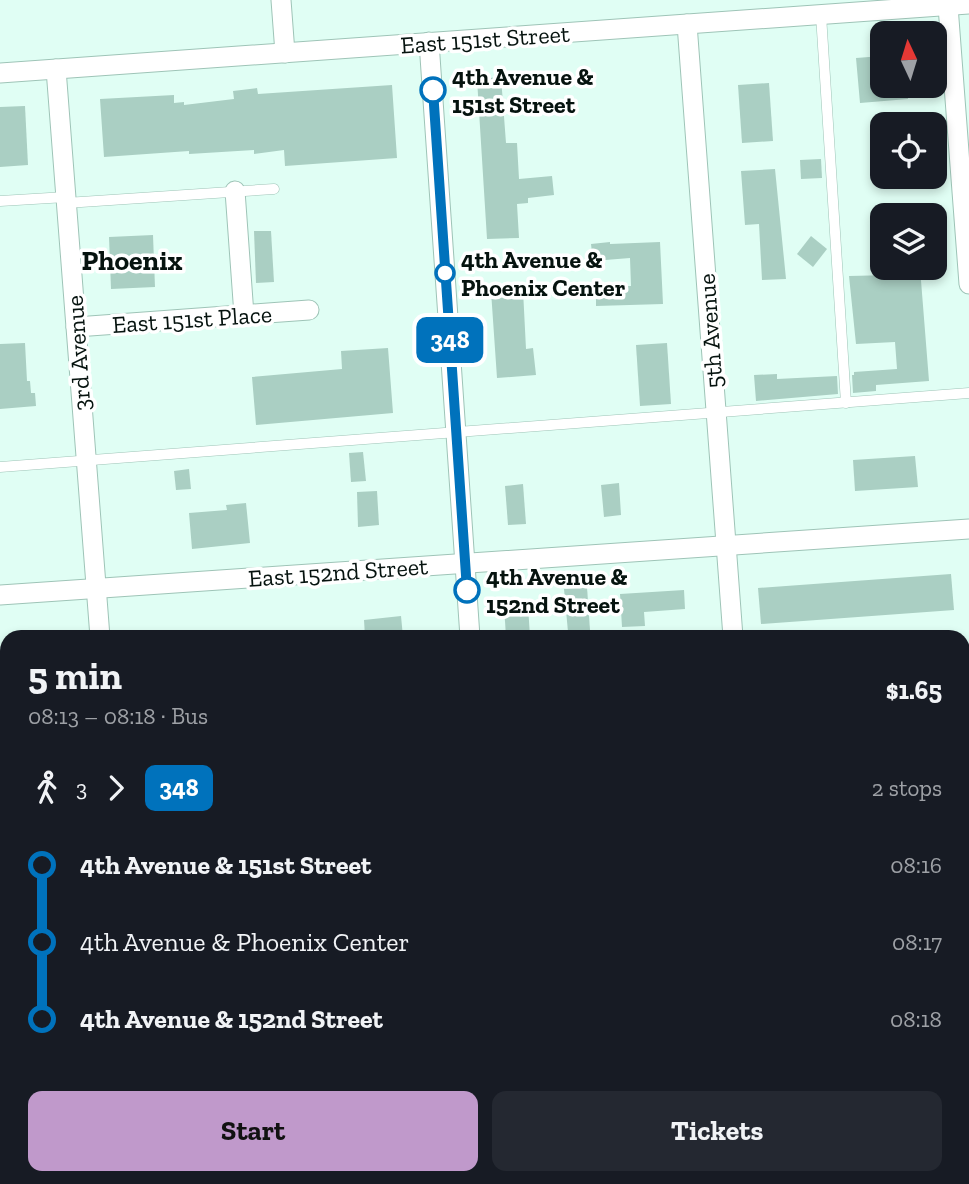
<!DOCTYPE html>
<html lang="en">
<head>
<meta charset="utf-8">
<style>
  body { margin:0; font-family:"Zilla Slab",serif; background:#242831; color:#f1f3f6; height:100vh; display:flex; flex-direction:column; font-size:26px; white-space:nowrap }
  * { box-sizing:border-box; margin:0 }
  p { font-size:23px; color:#9ea1a6 }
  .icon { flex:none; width:38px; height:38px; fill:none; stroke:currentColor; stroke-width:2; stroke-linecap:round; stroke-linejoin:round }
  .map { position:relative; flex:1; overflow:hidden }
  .drawer { position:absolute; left:0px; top:630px; width:970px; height:555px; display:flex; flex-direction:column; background:#171b24; border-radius:21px 21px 0 0; box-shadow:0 4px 10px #0003 }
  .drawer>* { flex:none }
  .badge { padding:0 14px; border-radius:10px; font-size:24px; line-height:46px }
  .needle { width:46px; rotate:356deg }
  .buttons { position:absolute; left:870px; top:21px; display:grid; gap:14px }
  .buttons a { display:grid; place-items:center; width:77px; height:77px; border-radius:14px; background:#171b24; box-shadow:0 4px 10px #0003; font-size:35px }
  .map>.badge { position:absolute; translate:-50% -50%; box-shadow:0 0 0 4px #fff }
  .legs { display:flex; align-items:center; gap:10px; height:77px; padding:0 28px; font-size:23px }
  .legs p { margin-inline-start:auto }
  .overview { display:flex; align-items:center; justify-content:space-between; height:119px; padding:0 28px }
  h1 { font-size:38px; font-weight:700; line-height:52px }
  .button { display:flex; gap:14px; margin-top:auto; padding:14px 28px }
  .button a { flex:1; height:80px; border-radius:14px; background:#c099cb; color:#111; font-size:28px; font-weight:700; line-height:80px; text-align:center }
  .button a+a { background:#242831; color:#f1f3f6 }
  ul { padding:0 28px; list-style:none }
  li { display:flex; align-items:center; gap:24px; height:77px; font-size:26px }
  li i { display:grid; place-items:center; width:10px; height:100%; margin:0 9px; background:currentColor }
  li i::after { content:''; width:18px; height:18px; margin:-9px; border:5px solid; border-radius:50%; background:#171b24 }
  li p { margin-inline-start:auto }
  li:first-child i { background:linear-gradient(#0000 50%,currentColor 0) }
  li:last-child i { background:linear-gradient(currentColor 50%,#0000 0) }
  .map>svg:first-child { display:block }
  .building { fill:#aacfc3 }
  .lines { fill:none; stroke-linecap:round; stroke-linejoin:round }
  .lane-casing { stroke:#9ec4b7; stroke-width:11 }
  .street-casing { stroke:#9ec4b7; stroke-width:21 }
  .lane { stroke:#fff; stroke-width:10 }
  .street { stroke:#fff; stroke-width:19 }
  .line-1-casing { stroke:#fff; stroke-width:16 }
  .line-1 { stroke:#0072bc; stroke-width:10 }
  .stop-1-dot { fill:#fff; stroke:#0072bc; stroke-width:3.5 }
  .labels { text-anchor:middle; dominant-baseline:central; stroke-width:7; stroke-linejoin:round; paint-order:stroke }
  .street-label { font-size:24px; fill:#06130f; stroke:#fff }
  .stop-label { font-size:24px; font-weight:bold; fill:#06130f; stroke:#fff; text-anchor:start }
  .quarter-label { font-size:28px; font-weight:bold; fill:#06130f; stroke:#fff }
</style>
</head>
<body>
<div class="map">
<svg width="969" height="1184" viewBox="0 0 969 1184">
  <rect width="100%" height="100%" fill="#e0fef4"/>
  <g class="building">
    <polygon points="882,56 882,86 907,86 908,99 860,103 856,58"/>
    <polygon points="501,77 506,143 517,143 519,179 552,176 554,195 528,198 528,203 517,204 519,238 487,239 477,79"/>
    <polygon points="769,83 773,141 742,143 738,85"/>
    <polygon points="392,85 397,158 285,166 284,150 254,154 254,150 189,154 189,151 104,157 100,99 174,95 174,103 184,102 184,105 234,99 233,91 257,88 258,94"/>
    <polygon points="25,106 28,165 0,167 0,107"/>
    <polygon points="821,159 822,178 801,179 800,160"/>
    <polygon points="775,169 786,279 762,280 759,224 745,225 741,171"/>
    <polygon points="254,231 271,231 274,282 256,283"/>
    <polygon points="153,235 155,287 111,289 109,237"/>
    <polygon points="811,236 827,249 813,267 797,254"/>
    <polygon points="610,242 610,244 660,242 663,304 596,306 596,287 631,286 630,258 593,261 591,244"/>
    <polygon points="890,268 920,268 929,381 876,385 876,391 853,393 852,375 854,375 854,372 897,369 895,342 856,344 849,276 891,275"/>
    <polygon points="523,290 526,349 533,348 536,375 497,378 491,291"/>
    <polygon points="25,343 27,381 30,381 31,393 35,393 36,406 0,409 0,344"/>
    <polygon points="667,343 671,404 640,406 636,345"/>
    <polygon points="388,348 393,413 256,425 252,377 342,369 341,351"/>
    <polygon points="777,374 777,379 837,376 838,394 756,401 754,375"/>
    <polygon points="363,452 366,481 351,482 349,453"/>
    <polygon points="915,456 918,487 855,491 853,460"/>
    <polygon points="189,469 191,489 176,490 174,471"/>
    <polygon points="619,483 621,515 604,517 601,485"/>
    <polygon points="523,484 526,524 508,525 505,486"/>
    <polygon points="377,491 379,525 358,527 357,492"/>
    <polygon points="246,503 250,543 192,549 189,513 227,510 226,505"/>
    <polygon points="951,574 954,610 761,624 758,588"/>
    <polygon points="587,587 590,630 568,632 564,589"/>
    <polygon points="684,590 685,609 644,612 645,626 622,627 620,594"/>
    <polygon points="528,605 530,637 506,637 504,606"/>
    <polygon points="401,616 403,637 365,637 364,620"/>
  </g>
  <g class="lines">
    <g class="lane-casing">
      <g id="lane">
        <polyline points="821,15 846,403"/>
        <polyline points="0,201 66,197"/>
        <polyline points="66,203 274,189"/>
        <polyline points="0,467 969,393"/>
        <polyline points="962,665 969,664"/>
        <polyline points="0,993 7,992"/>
        <polyline points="962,1135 969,1135"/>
      </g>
    </g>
    <g class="street-casing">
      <g id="street">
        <polyline points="281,0 285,53"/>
        <polyline points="948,6 969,284"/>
        <polyline points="687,24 733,637"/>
        <polyline points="429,42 470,637"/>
        <polyline points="56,69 100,637"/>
        <polyline points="0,73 969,4"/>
        <polyline points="235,191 244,315"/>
        <polyline points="76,327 309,310"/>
        <polyline points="0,595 969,529"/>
        <polyline points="0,859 7,859"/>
        <polyline points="0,1119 7,1118"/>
        <polyline points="250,1178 251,1184"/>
        <polyline points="508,1178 508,1184"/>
        <polyline points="773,1178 774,1184"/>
      </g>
    </g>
    <use href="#lane" class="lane"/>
    <use href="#street" class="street"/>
  </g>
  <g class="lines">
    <g class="line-1-casing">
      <polyline id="line-1" points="433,90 467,590"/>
    </g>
    <use href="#line-1" class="line-1"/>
  </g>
  <g class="stop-1-dot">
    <circle cx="433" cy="90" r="12"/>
    <circle cx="445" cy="273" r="9"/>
    <circle cx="467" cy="590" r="12"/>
  </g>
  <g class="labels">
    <g class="street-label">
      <text transform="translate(485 39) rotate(-4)">East 151st Street</text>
      <text transform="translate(192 319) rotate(-4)">East 151st Place</text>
      <text transform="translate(710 331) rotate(-94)">5th Avenue</text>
      <text transform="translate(78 353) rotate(-94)">3rd Avenue</text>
      <text transform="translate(338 572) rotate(-4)">East 152nd Street</text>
    </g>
    <g class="stop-label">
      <text x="452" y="76">4th Avenue &amp;<tspan x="452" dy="28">151st Street</tspan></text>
      <text x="461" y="259">4th Avenue &amp;<tspan x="461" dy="28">Phoenix Center</tspan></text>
      <text x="486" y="576">4th Avenue &amp;<tspan x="486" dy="28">152nd Street</tspan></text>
    </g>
    <g class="quarter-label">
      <text x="132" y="260">Phoenix</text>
    </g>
  </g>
</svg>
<div class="buttons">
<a><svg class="needle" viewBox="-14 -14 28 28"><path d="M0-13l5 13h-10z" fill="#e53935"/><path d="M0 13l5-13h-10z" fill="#9ea1a6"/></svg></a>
<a><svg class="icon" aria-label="locate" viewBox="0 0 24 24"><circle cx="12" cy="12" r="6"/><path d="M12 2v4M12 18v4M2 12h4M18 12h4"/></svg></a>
<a><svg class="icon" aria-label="layers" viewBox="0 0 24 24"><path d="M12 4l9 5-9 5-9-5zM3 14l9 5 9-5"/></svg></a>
</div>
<b class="badge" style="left:450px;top:340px;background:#0072bc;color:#fff">348</b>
<section class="drawer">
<div class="overview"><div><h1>5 min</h1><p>08:13 – 08:18 · Bus</p></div><b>$1.65</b></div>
<div class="legs"><svg class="icon" aria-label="walk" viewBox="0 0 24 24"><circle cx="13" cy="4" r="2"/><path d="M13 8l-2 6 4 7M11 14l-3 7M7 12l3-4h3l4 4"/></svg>3<svg class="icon" aria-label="forward" viewBox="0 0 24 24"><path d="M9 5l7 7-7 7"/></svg><b class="badge" style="background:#0072bc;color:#fff">348</b><p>2 stops</p></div>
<ul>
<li><i style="color:#0072bc"></i><b>4th Avenue &amp; 151st Street</b><p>08:16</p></li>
<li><i style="color:#0072bc"></i><span>4th Avenue &amp; Phoenix Center</span><p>08:17</p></li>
<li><i style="color:#0072bc"></i><b>4th Avenue &amp; 152nd Street</b><p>08:18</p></li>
</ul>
<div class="button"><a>Start</a><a>Tickets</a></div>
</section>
</div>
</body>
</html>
